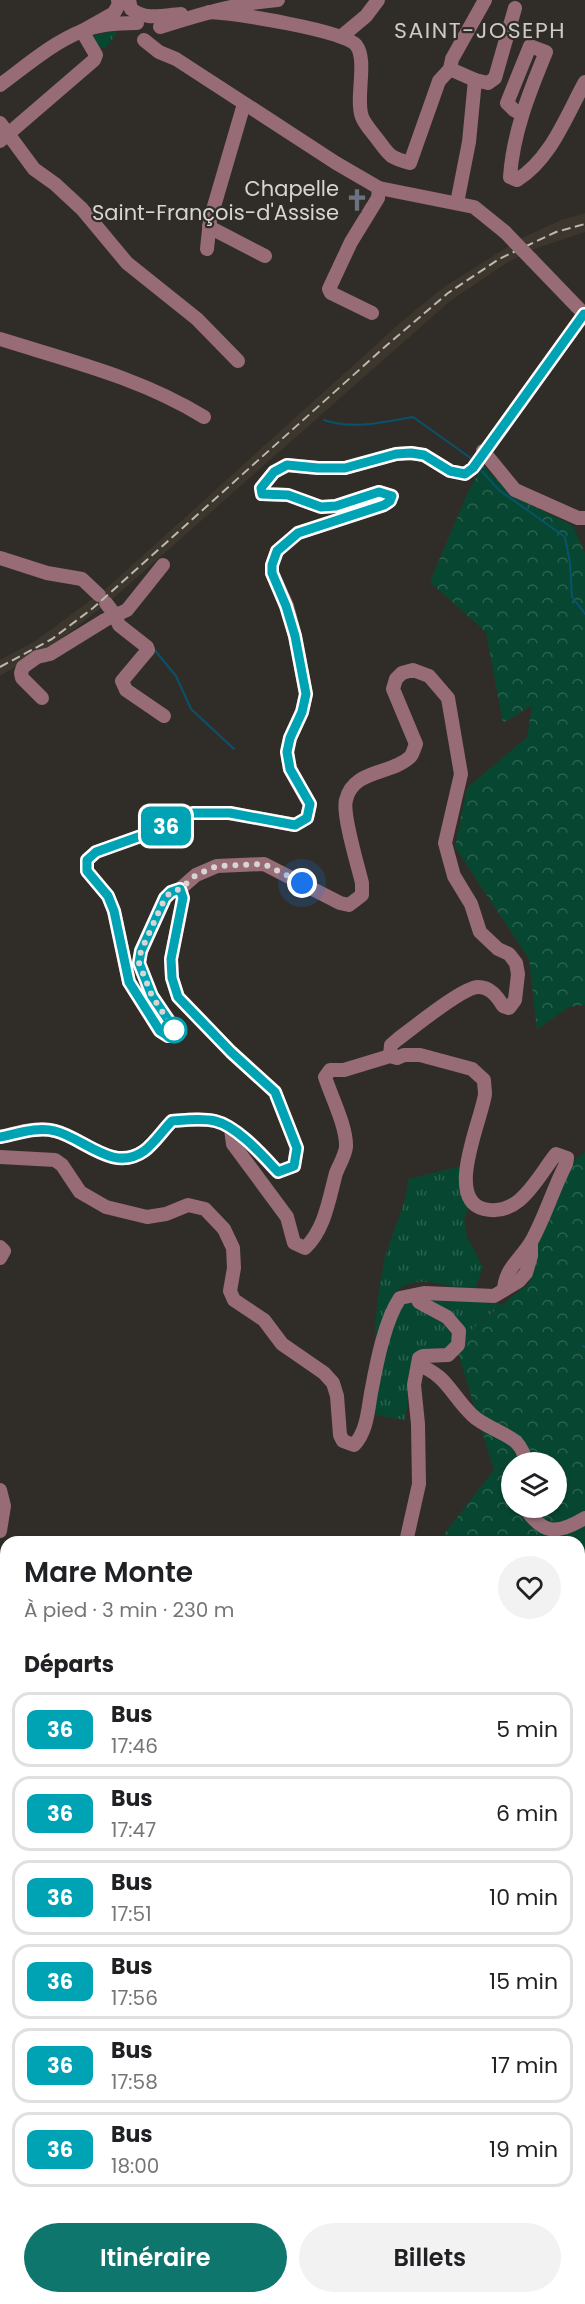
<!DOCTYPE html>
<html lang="fr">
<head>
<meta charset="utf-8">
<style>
  body { margin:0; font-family:Poppins,sans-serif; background:#f2f2f2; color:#202124; height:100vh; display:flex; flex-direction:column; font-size:22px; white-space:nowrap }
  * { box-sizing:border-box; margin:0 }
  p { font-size:20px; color:#757577 }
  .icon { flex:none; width:33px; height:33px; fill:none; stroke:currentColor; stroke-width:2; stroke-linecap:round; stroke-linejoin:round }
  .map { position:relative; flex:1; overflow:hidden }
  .sheet { position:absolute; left:0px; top:1536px; width:585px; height:768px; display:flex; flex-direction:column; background:#fff; border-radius:18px 18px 0 0; box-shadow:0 2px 4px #0004 }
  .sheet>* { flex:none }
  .badge { padding:0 12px; border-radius:9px; font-size:21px; line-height:39px }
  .controls { position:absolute; left:501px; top:1452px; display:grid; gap:12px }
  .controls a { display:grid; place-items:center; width:66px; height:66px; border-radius:50%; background:#fff; box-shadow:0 2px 4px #0004; font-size:30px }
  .you { position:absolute; width:30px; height:30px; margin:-15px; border:4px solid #fff; border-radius:50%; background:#1a73e8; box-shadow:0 0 0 9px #1a73e833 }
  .map>.badge { position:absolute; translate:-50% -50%; box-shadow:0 0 0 3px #fff }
  h2 { padding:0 24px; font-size:22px; line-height:54px }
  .round { display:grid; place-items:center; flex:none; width:63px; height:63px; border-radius:32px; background:#f2f2f2 }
  .overview { display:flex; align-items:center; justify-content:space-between; height:102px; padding:0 24px }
  h1 { font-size:28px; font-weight:600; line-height:45px }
  .button { display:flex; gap:12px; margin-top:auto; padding:12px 24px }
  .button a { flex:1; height:69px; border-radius:36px; background:#0f766e; color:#fff; font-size:24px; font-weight:600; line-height:69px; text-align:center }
  .button a+a { background:#f2f2f2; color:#202124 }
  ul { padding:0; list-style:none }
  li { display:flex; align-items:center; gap:18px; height:75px; margin:0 12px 9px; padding:0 12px; border:3px solid #e0e0e0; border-radius:18px }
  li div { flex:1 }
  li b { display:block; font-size:22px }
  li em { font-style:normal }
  li .badge { min-width:66px; font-weight:700; text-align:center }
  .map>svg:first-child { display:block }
  .built { fill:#3d362c }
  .grass { fill:url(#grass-tufts) }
  .forest { fill:url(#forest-crowns); fill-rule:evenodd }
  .water { fill:url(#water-waves) }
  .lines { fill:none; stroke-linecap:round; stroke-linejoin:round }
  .stream { stroke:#09526b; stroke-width:2 }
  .minor { stroke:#976c77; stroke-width:14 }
  .rail { stroke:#bbb8b5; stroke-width:2; stroke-dasharray:9 4.5; stroke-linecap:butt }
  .minor-bridge { stroke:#976c77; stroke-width:14 }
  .line-casing { stroke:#fff; stroke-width:14 }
  .line { stroke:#00a3b4; stroke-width:9 }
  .walk { stroke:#d7d4d1; stroke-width:6; stroke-dasharray:0 10.8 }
  .stop-dot { fill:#fff; stroke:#00a3b4; stroke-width:3 }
  .labels { text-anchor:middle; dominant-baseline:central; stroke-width:4.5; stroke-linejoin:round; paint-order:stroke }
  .poi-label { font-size:21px; fill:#d7d4d1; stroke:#302d28; text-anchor:end }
  .neighbourhood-label { font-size:22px; letter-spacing:1.5px; fill:#cecac4; stroke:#302d28 }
</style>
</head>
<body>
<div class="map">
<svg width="585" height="2304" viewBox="0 0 585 2304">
  <defs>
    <pattern id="grass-tufts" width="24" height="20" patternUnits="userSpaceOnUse" patternTransform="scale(1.5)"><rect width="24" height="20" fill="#074732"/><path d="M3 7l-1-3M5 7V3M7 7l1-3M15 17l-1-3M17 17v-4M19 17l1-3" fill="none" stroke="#2a614f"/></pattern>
    <pattern id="forest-crowns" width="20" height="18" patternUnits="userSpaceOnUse" patternTransform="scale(1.5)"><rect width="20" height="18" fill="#074732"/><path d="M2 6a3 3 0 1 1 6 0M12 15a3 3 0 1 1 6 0" fill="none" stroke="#2a614f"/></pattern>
    <pattern id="water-waves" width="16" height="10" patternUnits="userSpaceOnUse" patternTransform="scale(1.5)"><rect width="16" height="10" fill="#09526b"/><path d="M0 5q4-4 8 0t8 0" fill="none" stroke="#2c6a7f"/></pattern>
  </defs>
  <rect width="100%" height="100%" fill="#302d28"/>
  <polygon class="built" points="585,213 585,232 534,249 508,262 450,301 117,595 56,643 0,676 0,660 37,640 107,588 399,324 444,287 522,238 561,220"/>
  <g class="grass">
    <polygon points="114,31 117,32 106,48 100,48 92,36"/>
    <path d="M462,1166L470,1203L464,1219L467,1237L483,1267L474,1292C454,1287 418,1274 400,1288C387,1298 382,1330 377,1345C371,1334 382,1268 386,1254C393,1229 407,1205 408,1179Z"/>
    <polygon points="427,1297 494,1302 501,1305 463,1337 428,1301"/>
    <polygon points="413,1301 452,1326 453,1341 448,1348 425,1349 418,1351 413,1359 405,1420 371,1414 397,1305"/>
  </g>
  <g class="forest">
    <polygon points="483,465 512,495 573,526 585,553 585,1005 569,1007 537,1029 529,959 455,847 467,788 527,737 532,705 503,723 486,632 430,582 468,492"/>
    <path d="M585,1152V1768L579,1775V1542H438L494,1470L455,1343L529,1283L538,1236L574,1161ZM512,1462H556V1508H512Z"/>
    <polygon points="579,1789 585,1792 585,1946 579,1958"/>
    <polygon points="0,1817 6,1820 6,2298 330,2298 323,2304 0,2304"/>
  </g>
  <polygon class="water" points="3,1594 6,1595 6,1657 0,1660 0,1626 4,1622 0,1596"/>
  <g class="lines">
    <g class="stream">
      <path d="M324,420C352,430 384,422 413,417L472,459"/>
      <polyline points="479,468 499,490 565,537 570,563 572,597 585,614"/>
      <polyline points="153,648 176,676 191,709 234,749"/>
      <polyline points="583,1346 585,1347"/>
      <polyline points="579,1856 585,1859"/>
    </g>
    <g class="minor">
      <path d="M129,0L131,9C147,21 163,15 181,14"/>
      <path d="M209,12C233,13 343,30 356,45C368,60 355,98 362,117C365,125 373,133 378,140C390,156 389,157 410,163L439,81L450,69L475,80L469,142L457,203"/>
      <path d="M160,27C198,15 237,3 278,0"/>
      <polyline points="342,36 366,16 378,0"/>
      <polyline points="144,40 159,52 176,59 336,163 379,188 474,207 505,232"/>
      <polyline points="450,69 452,59 485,0"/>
      <polyline points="475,80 488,83 495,78 515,8"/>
      <path d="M0,85C26,66 52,43 82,31C99,24 119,23 137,23"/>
      <path d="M521,114L514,110L507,103L530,46L546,52C529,93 513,133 510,177L517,180C551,159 566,116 585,82"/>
      <polyline points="0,123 34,169 55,184 82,209 127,263 197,319 238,361"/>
      <polyline points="0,141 94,60 96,55 82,31 114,13 119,4 118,0"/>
      <polyline points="209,227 265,256"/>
      <polyline points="207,249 210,220 244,104"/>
      <polyline points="532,260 585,315"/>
      <polyline points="372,313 331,293 329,289 351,242 378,198 379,188"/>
      <path d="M0,339C70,361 141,378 204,417"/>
      <polyline points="483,451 515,490 578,518 585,518"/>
      <polyline points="0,558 47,573 82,579 99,595"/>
      <polyline points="106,603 115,615 119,625 147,647 148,650 122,681 126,690 164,716"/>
      <polyline points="42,698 22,678 21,673 23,667 37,657 50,654 105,620 127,610 163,565"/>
      <path d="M180,889L196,875L217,866L264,864L340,903L349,905L362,895V883C358,866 342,814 346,800C353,769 391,775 410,757C413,754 414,748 416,744L393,689L396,679L402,673L413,670L429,676L448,698L461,774L445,843L454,876L471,904L480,932L498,949L509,954L516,963L518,974L515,1000L509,1008L503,1006C497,996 490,987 478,987C463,987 413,1028 398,1039L391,1045L390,1056"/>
      <path d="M231,1129L233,1144L287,1217L294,1243L305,1248C325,1229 329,1199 336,1173C339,1165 345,1156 346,1147C347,1127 331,1096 325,1077L330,1070H344L390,1056L397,1058L404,1055H420L472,1069L484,1080C484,1085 485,1090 485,1094C482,1119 444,1199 484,1209C520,1218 538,1176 556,1154L567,1158L566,1164C553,1189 545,1217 531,1242C521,1259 505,1268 504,1290"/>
      <path d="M0,1137C16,1133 39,1126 55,1131C84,1138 112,1173 144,1151C154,1144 163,1130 172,1121C186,1120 201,1118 215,1121C237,1126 262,1156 278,1172L294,1166L297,1148L275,1092L231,1052L178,997L172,978L171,959L183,899L180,889L172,892L165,898L141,951L139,963L152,996L174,1028L172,1035L168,1036L159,1030L129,982L114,911L108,896L87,871V860L96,852L152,832L193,813H229L295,825L307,818L310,805L290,769L287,752L290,738L302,712L306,694L295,636L287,606L272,573V565L277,551L298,533L384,505L390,501L391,496L379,492L336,506L321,507L288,495L262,494L261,488L274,472L287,465L318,468H345L396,454L411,453L424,455L450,471L465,474L473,468L584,314"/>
      <path d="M0,1157L55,1160L62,1165L80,1192L106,1207L147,1217L166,1214L188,1205L205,1209L224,1229L233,1248L234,1268L230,1291L234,1300L264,1320L282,1344L324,1373L333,1383L337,1396L340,1435L343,1441L354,1445C368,1431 368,1406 372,1388C377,1361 385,1320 400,1298L424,1293L494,1296L519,1281L526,1273L531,1256V1243"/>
      <polyline points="0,1247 4,1251 0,1258"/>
      <path d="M418,1365C447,1375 451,1395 472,1415C483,1426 506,1433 516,1442C521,1447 525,1455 525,1462"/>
      <polyline points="0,1490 4,1506 0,1531"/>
      <path d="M525,1508C544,1536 558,1534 585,1518"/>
      <polyline points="406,1542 419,1484 418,1424 414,1385 419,1358 423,1356 448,1355 458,1345 459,1331 447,1317 419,1302 416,1295"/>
      <polyline points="579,1726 585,1728"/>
      <polyline points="0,1809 6,1812"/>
      <polyline points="0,1995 6,1992"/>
      <polyline points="579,2071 585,2077"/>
      <polyline points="579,2172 585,2173"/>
      <polyline points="579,2205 585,2208"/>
      <polyline points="579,2251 585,2252"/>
      <polyline points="480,2298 482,2304"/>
    </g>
    <polyline class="rail" points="0,667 52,639 93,608 387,345 448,293 499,259 556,232 585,224"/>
    <polyline class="minor-bridge" points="505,232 532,260"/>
  </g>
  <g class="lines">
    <g class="line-casing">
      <path id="line" d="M0,1137C16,1134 38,1126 55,1131C84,1138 113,1173 144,1151C154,1144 163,1130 172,1121C186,1120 201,1118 215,1121C237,1126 263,1156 278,1172L294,1166L297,1148L275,1092L231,1052L178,997L172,978L171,959L183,898L180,889L171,892L165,898L141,951L139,963L152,996L173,1027V1034L168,1036L160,1031L129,982L114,911L108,896L87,871V860L96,852L152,832L193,813H230L295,825L307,818L310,804L290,769L287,752L290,738L302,712L306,694L295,636L286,606L272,573V565L277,551L298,533L384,505L390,501L392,496L379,492L336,506L321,507L288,495L262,494L261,488L274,472L287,465L318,468H345L396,454L411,453L424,455L450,471L465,474L473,468L584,314"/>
    </g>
    <use href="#line" class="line"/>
    <polyline class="walk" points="174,1030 152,996 139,963 141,951 165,898 171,892 180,889 196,875 217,866 264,864 302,883"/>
  </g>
  <defs>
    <g id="church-bare" transform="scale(1.8)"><path d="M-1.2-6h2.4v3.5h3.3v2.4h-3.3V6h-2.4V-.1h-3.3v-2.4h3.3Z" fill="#6b7280" stroke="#302d28" stroke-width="2.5" paint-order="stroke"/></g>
  </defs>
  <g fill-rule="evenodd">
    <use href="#church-bare" x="357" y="200"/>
  </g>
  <circle class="stop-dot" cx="174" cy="1030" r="12"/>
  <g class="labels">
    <g class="poi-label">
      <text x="339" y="188">Chapelle<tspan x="339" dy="24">Saint-François-d'Assise</tspan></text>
    </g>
    <g class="neighbourhood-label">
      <text x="480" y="30">SAINT-JOSEPH</text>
    </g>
  </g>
</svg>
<div class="controls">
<a><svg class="icon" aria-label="layers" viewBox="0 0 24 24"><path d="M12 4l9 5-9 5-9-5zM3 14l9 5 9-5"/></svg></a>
</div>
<div class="you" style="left:302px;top:883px"></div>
<b class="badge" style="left:166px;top:826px;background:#00a3b4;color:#fff">36</b>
<section class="sheet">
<div class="overview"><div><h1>Mare Monte</h1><p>À pied · 3 min · 230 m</p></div><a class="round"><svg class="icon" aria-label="heart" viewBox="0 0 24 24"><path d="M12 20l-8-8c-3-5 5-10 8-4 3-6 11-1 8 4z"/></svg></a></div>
<h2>Départs</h2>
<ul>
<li><span class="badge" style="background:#00a3b4;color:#fff">36</span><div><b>Bus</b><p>17:46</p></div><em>5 min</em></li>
<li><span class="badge" style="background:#00a3b4;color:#fff">36</span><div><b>Bus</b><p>17:47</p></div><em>6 min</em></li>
<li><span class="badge" style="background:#00a3b4;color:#fff">36</span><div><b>Bus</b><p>17:51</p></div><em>10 min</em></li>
<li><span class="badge" style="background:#00a3b4;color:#fff">36</span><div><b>Bus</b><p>17:56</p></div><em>15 min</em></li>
<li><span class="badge" style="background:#00a3b4;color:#fff">36</span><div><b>Bus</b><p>17:58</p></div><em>17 min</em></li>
<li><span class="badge" style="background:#00a3b4;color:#fff">36</span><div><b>Bus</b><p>18:00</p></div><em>19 min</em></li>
</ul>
<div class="button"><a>Itinéraire</a><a>Billets</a></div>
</section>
</div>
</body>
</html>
